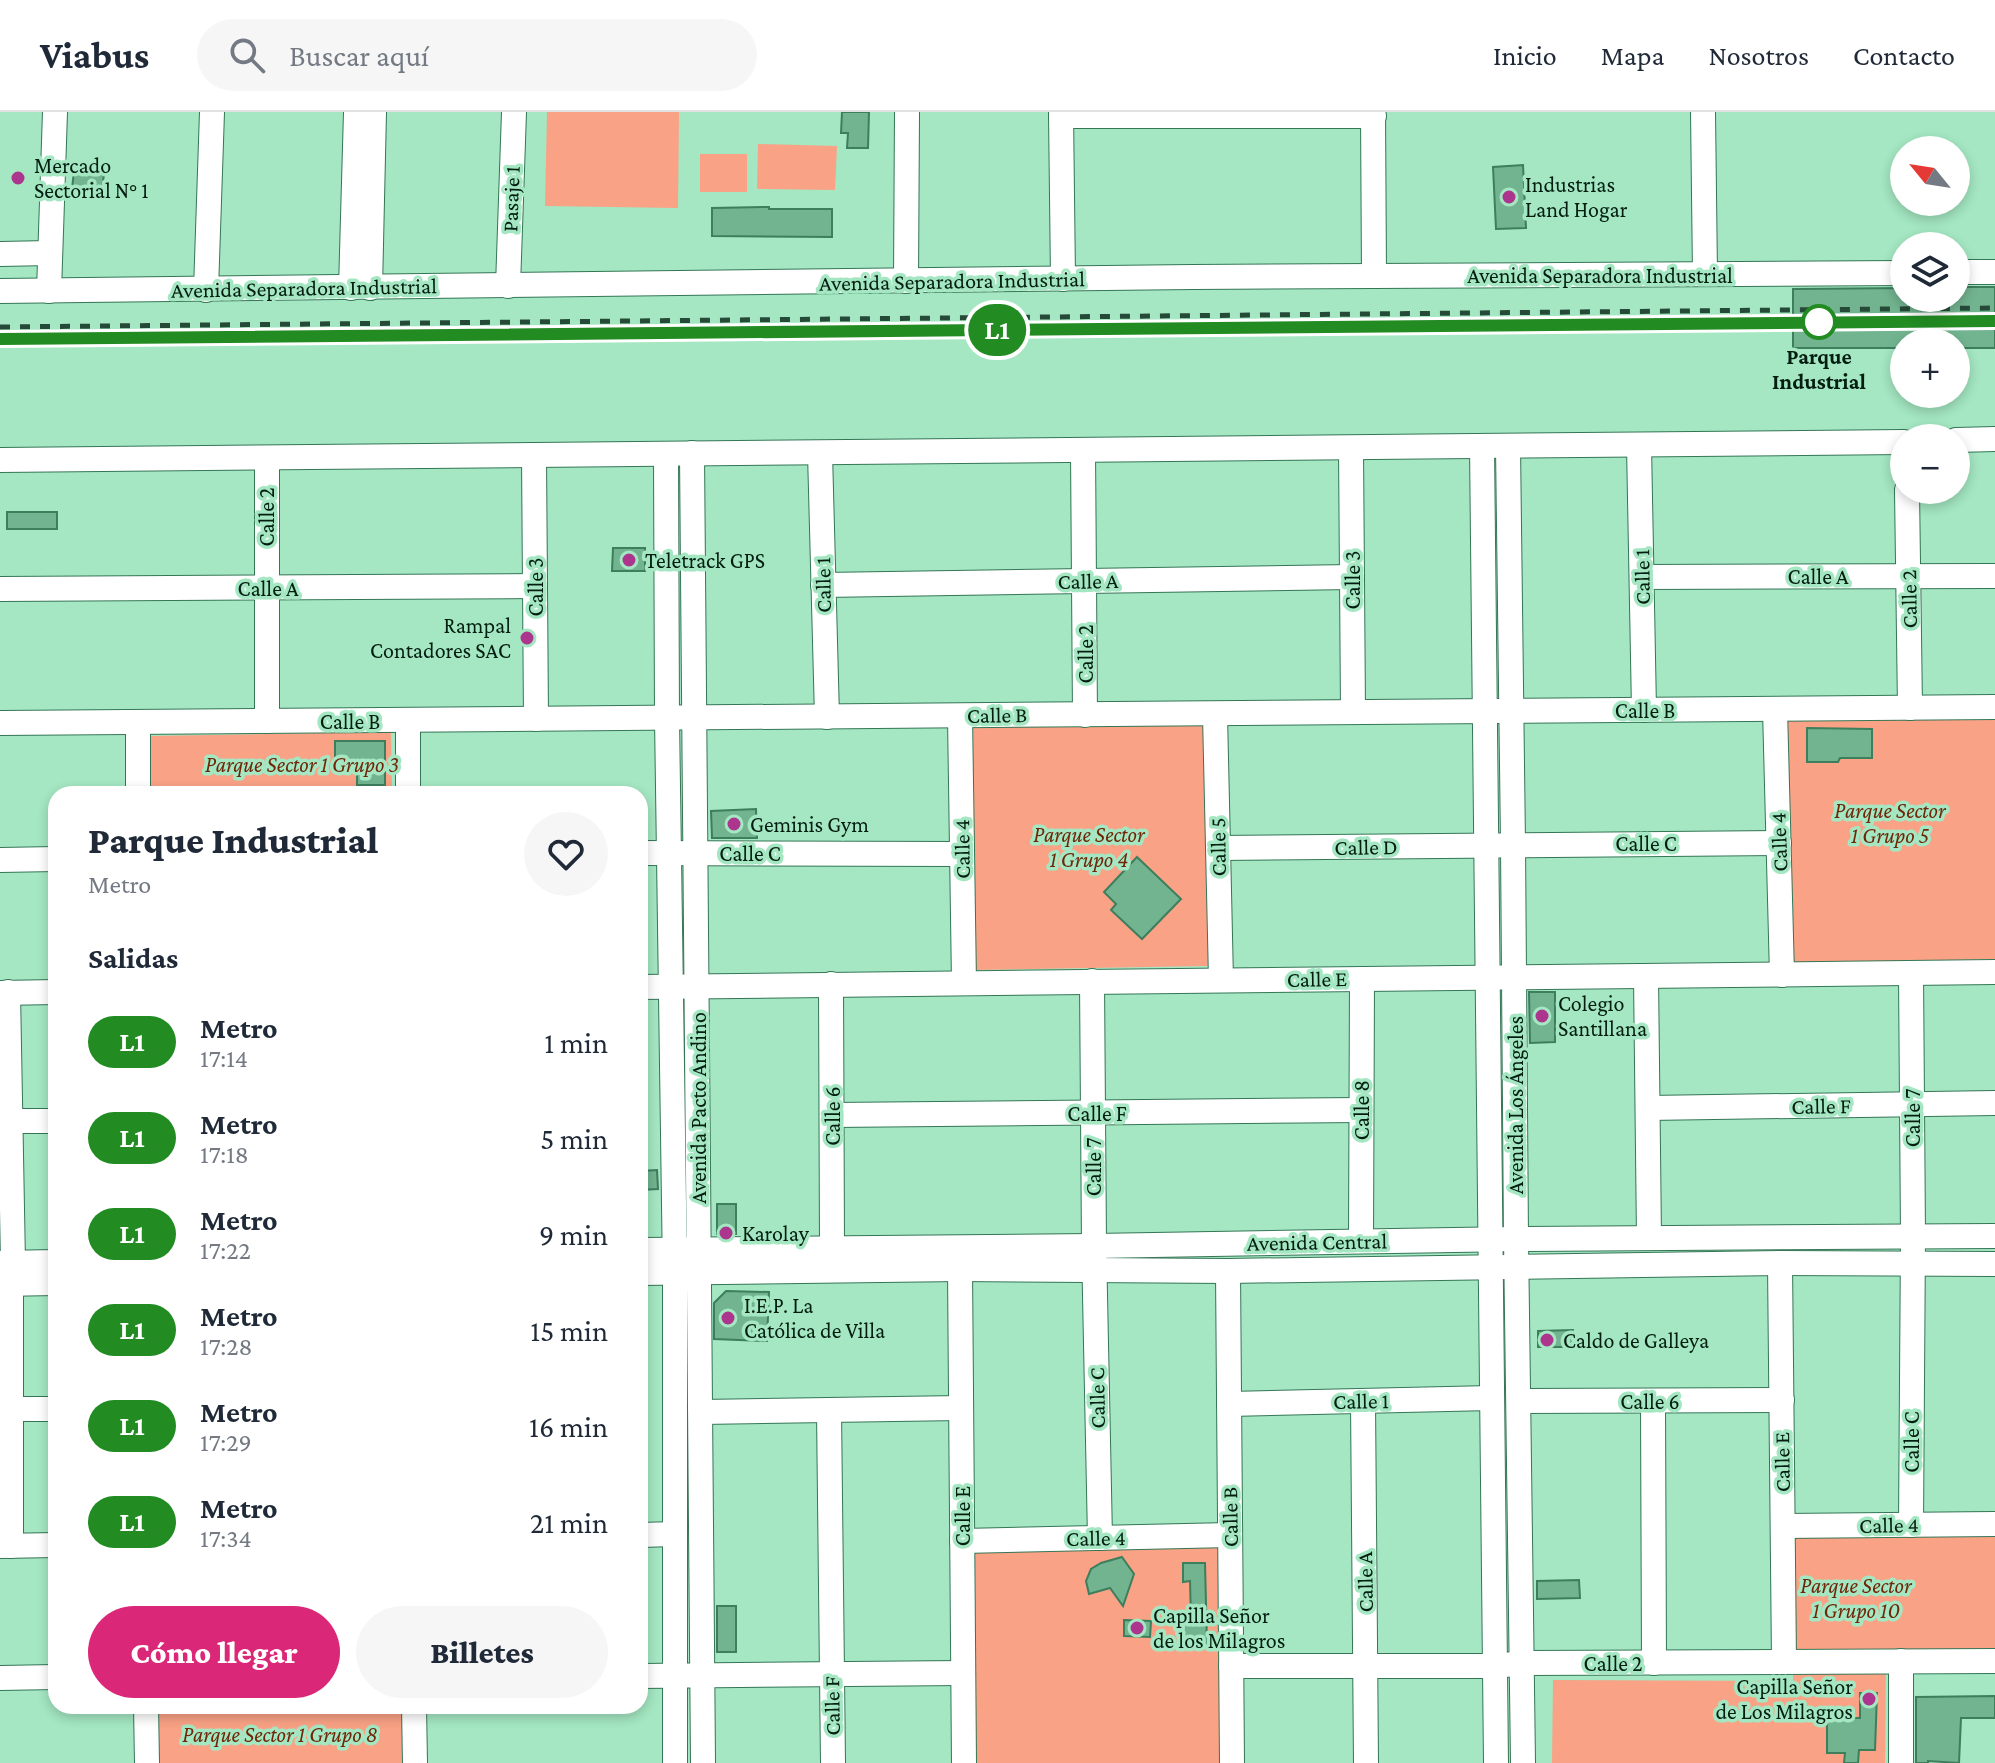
<!DOCTYPE html>
<html lang="es">
<head>
<meta charset="utf-8">
<style>
  body { margin:0; font-family:"Crimson Pro",serif; background:#f6f6f7; color:#1f2937; height:100vh; display:flex; flex-direction:column; font-size:30px; white-space:nowrap }
  * { box-sizing:border-box; margin:0 }
  p { font-size:26px; color:#747a83 }
  .icon { flex:none; width:44px; height:44px; fill:none; stroke:currentColor; stroke-width:2; stroke-linecap:round; stroke-linejoin:round }
  .map { position:relative; flex:1; overflow:hidden }
  .side { position:absolute; left:48px; top:674px; width:600px; height:928px; display:flex; flex-direction:column; background:#fff; border-radius:24px; box-shadow:0 4px 12px #0003 }
  .side>* { flex:none }
  .badge { padding:0 16px; border-radius:26px; font-size:28px; line-height:52px }
  .needle { width:52px; rotate:300deg }
  .fabs { position:absolute; left:1890px; top:24px; display:grid; gap:16px }
  .fabs a { display:grid; place-items:center; width:80px; height:80px; border-radius:50%; background:#fff; box-shadow:0 4px 12px #0003; font-size:40px }
  .map>.badge { position:absolute; translate:-50% -50%; box-shadow:0 0 0 4px #fff }
  h2 { padding:0 40px; font-size:30px; line-height:72px }
  .round { display:grid; place-items:center; flex:none; width:84px; height:84px; border-radius:42px; background:#f6f6f7 }
  .overview { display:flex; align-items:center; justify-content:space-between; height:136px; padding:0 40px }
  h1 { font-size:38px; font-weight:800; line-height:60px }
  .cta { display:flex; gap:16px; margin-top:auto; padding:16px 40px }
  .cta a { flex:1; height:92px; border-radius:48px; background:#db2777; color:#fff; font-size:32px; font-weight:800; line-height:92px; text-align:center }
  .cta a+a { background:#f6f6f7; color:#1f2937 }
  ul { padding:0; list-style:none }
  li { display:flex; align-items:center; gap:24px; height:96px; padding:0 40px }
  li div { flex:1 }
  li b { display:block; font-size:30px }
  li em { font-style:normal }
  li .badge { min-width:88px; font-weight:700; text-align:center }
  header { display:flex; align-items:center; gap:48px; box-sizing:border-box; height:112px; padding:0 40px; background:#fff; border-bottom:2px solid #e0e1e3 }
  header strong { font-size:38px }
  nav { display:flex; gap:44px; margin-inline-start:auto; font-size:28px }
  .search { width:560px; height:72px; background:#f6f6f7; display:flex; align-items:center; gap:20px; box-sizing:border-box; padding:0 28px; border-radius:44px; color:#747a83; font-size:30px }
  .map>svg:first-child { display:block }
  .green { fill:#f9a285 }
  .building { fill:#72b490; stroke:#3d7e5d; stroke-width:2 }
  .lines { fill:none; stroke-linecap:round; stroke-linejoin:round }
  .minor-casing { stroke:#357656; stroke-width:26 }
  .minor { stroke:#fff; stroke-width:24 }
  .rail { stroke:#264a38; stroke-width:5; stroke-dasharray:10 10; stroke-linecap:butt }
  .line-casing { stroke:#fff; stroke-width:18 }
  .line { stroke:#228b22; stroke-width:12 }
  .poi-dot { fill:#ac368e; stroke:#a4e7c2; stroke-width:3 }
  .stop-dot { fill:#fff; stroke:#228b22; stroke-width:4 }
  .labels { text-anchor:middle; dominant-baseline:central; stroke-width:7; stroke-linejoin:round; paint-order:stroke }
  .poi-label { font-size:22px; fill:#031e11; stroke:#a4e7c2; text-anchor:start }
  .street-label { font-size:22px; fill:#031e11; stroke:#a4e7c2 }
  .stop-label { font-size:22px; font-weight:bold; fill:#031e11; stroke:#a4e7c2 }
  .park-label { font-size:22px; font-style:italic; fill:#6f2608; stroke:#a4e7c2 }
</style>
</head>
<body>
<header>
<strong>Viabus</strong>
<div class="search"><svg class="icon" aria-label="search" viewBox="0 0 24 24"><circle cx="10" cy="10" r="6"/><path d="M15 15l6 6"/></svg>Buscar aquí</div>
<nav><a>Inicio</a><a>Mapa</a><a>Nosotros</a><a>Contacto</a></nav>
</header>
<div class="map">
<svg width="1995" height="1651" viewBox="0 0 1995 1651">
  <rect width="100%" height="100%" fill="#a4e7c2"/>
  <g class="green">
    <polygon points="547,0 679,0 678,96 545,94"/>
    <polygon points="758,32 837,34 835,78 757,77"/>
    <rect x="700" y="42" width="47" height="38"/>
    <polygon points="1995,603 1995,847 1789,852 1784,609"/>
    <polygon points="1206,611 1208,854 973,858 971,615"/>
    <polygon points="391,620 392,682 150,682 149,624"/>
    <polygon points="1995,1422 1995,1539 1886,1540 1885,1651 1552,1651 1553,1568 1793,1569 1795,1424"/>
    <polygon points="1220,1430 1224,1651 976,1651 972,1435"/>
    <rect x="155" y="1594" width="249" height="57"/>
  </g>
  <g class="building">
    <polygon points="842,0 869,0 868,36 847,36 848,21 841,21"/>
    <polygon points="1523,53 1526,116 1496,117 1493,55"/>
    <polygon points="74,60 104,63 100,88 71,84"/>
    <polygon points="769,95 769,97 832,97 832,125 712,124 712,96"/>
    <polygon points="1956,175 1995,175 1995,236 1956,236 1956,230 1904,230 1904,236 1793,236 1793,177 1904,176 1904,186 1956,186"/>
    <rect x="7" y="400" width="50" height="17"/>
    <polygon points="613,436 645,436 645,459 612,459"/>
    <polygon points="1807,616 1872,617 1872,646 1840,646 1838,650 1807,650"/>
    <polygon points="335,629 385,629 385,673 357,673 357,652 335,652"/>
    <polygon points="756,697 757,726 712,726 711,699"/>
    <polygon points="1137,745 1181,787 1142,827 1111,798 1116,792 1104,780"/>
    <polygon points="1529,880 1555,880 1555,930 1530,931"/>
    <polygon points="657,1058 658,1077 640,1078 640,1059"/>
    <rect x="717" y="1092" width="19" height="30"/>
    <polygon points="726,1179 769,1180 767,1229 714,1227 714,1191"/>
    <polygon points="1573,1218 1573,1235 1538,1235 1538,1219"/>
    <polygon points="1122,1445 1134,1462 1123,1494 1110,1476 1089,1482 1086,1469 1091,1457 1101,1451"/>
    <polygon points="1183,1451 1205,1451 1207,1533 1179,1533 1179,1508 1191,1508 1190,1469 1183,1470"/>
    <polygon points="1579,1468 1580,1486 1537,1487 1537,1469"/>
    <rect x="717" y="1494" width="19" height="46"/>
    <polygon points="1124,1508 1151,1509 1150,1525 1124,1524"/>
    <polygon points="1860,1581 1877,1581 1875,1638 1859,1638 1858,1651 1844,1651 1845,1641 1827,1641 1827,1606 1860,1606"/>
    <polygon points="1995,1584 1995,1606 1961,1606 1959,1651 1928,1649 1928,1651 1916,1651 1916,1585"/>
  </g>
  <g class="lines">
    <g class="minor-casing">
      <g id="minor">
        <polyline points="1061,0 1063,167"/>
        <polyline points="1373,0 1374,164"/>
        <polyline points="1703,0 1705,162"/>
        <polyline points="1061,4 1374,4"/>
        <polyline points="0,142 50,141"/>
        <polyline points="1956,160 1995,160"/>
        <polyline points="906,169 907,0"/>
        <polyline points="508,174 514,0"/>
        <polyline points="351,176 356,0"/>
        <polyline points="370,176 374,0"/>
        <polyline points="206,178 212,0"/>
        <polyline points="0,179 1193,165 1904,161"/>
        <polyline points="49,179 55,0"/>
        <polyline points="1956,328 1995,327"/>
        <polyline points="1639,333 1644,598"/>
        <polyline points="1482,334 1496,1651"/>
        <polyline points="1508,334 1513,732 1516,1127 1523,1651"/>
        <polyline points="1351,336 1353,600"/>
        <polyline points="1083,338 1085,603"/>
        <polyline points="692,341 703,1651"/>
        <polyline points="820,341 827,605"/>
        <polyline points="666,342 667,606 675,1161 675,1651"/>
        <polyline points="534,343 536,607"/>
        <polyline points="267,346 267,609"/>
        <polyline points="0,348 1904,330"/>
        <polyline points="1907,378 1910,596"/>
        <polyline points="1642,465 1995,464"/>
        <polyline points="823,473 1352,465"/>
        <polyline points="0,477 535,474"/>
        <polyline points="1775,597 1782,863"/>
        <polyline points="1215,602 1221,868"/>
        <polyline points="960,604 964,871"/>
        <polyline points="0,611 1995,595"/>
        <polyline points="138,682 138,610"/>
        <polyline points="408,682 408,608"/>
        <polyline points="1218,736 1779,731"/>
        <polyline points="640,741 962,742"/>
        <polyline points="0,748 56,747"/>
        <polyline points="1911,861 1913,1124 1911,1413"/>
        <polyline points="1646,864 1649,1126"/>
        <polyline points="1092,869 1094,1134 1100,1426"/>
        <polyline points="831,872 832,1136"/>
        <polyline points="640,875 1995,860"/>
        <polyline points="8,880 13,1151"/>
        <polyline points="0,881 56,880"/>
        <polyline points="1648,996 1995,991"/>
        <polyline points="832,1003 1361,998"/>
        <polyline points="10,1009 56,1009"/>
        <polyline points="1361,1129 1362,867"/>
        <polyline points="640,1138 1094,1134 1516,1127 1995,1124"/>
        <polyline points="0,1151 56,1150"/>
        <polyline points="1780,1151 1784,1550"/>
        <polyline points="960,1157 964,1651"/>
        <polyline points="1228,1159 1232,1651"/>
        <polyline points="640,1161 960,1157 1228,1159 1780,1151 1995,1152"/>
        <polyline points="0,1172 56,1171"/>
        <polyline points="11,1172 11,1434"/>
        <polyline points="1363,1289 1366,1651"/>
        <polyline points="1519,1289 1782,1288"/>
        <polyline points="1653,1289 1654,1551"/>
        <polyline points="1229,1292 1492,1286"/>
        <polyline points="10,1297 56,1297"/>
        <polyline points="829,1298 833,1651"/>
        <polyline points="701,1300 961,1296"/>
        <polyline points="1783,1414 1995,1412"/>
        <polyline points="640,1423 675,1422"/>
        <polyline points="962,1429 1230,1423"/>
        <polyline points="0,1434 56,1433"/>
        <polyline points="1231,1554 1495,1554 1523,1551 1995,1549"/>
        <polyline points="640,1564 963,1561"/>
        <polyline points="0,1566 56,1565"/>
        <polyline points="146,1594 147,1651"/>
        <polyline points="414,1594 415,1651"/>
        <polyline points="1901,1651 1901,1549"/>
      </g>
    </g>
    <use href="#minor" class="minor"/>
    <g class="rail">
      <polyline points="0,215 1995,196"/>
      <polyline points="0,227 1995,209"/>
    </g>
  </g>
  <g class="lines">
    <g class="line-casing">
      <polyline id="line" points="0,227 1995,209"/>
    </g>
    <use href="#line" class="line"/>
  </g>
  <g class="poi-dot">
    <circle cx="18" cy="66" r="8"/>
    <circle cx="1509" cy="85" r="8"/>
    <circle cx="629" cy="448" r="8"/>
    <circle cx="527" cy="526" r="8"/>
    <circle cx="734" cy="712" r="8"/>
    <circle cx="1542" cy="904" r="8"/>
    <circle cx="726" cy="1121" r="8"/>
    <circle cx="728" cy="1206" r="8"/>
    <circle cx="1547" cy="1228" r="8"/>
    <circle cx="1137" cy="1516" r="8"/>
    <circle cx="1869" cy="1587" r="8"/>
  </g>
  <circle class="stop-dot" cx="1819" cy="210" r="16"/>
  <g class="labels">
    <g class="poi-label">
      <text x="34" y="53">Mercado<tspan x="34" dy="25">Sectorial N° 1</tspan></text>
      <text x="1525" y="72">Industrias<tspan x="1525" dy="25">Land Hogar</tspan></text>
      <text x="645" y="448">Teletrack GPS</text>
      <text x="511" y="513" text-anchor="end">Rampal<tspan x="511" dy="25">Contadores SAC</tspan></text>
      <text x="750" y="712">Geminis Gym</text>
      <text x="1558" y="891">Colegio<tspan x="1558" dy="25">Santillana</tspan></text>
      <text x="742" y="1121">Karolay</text>
      <text x="744" y="1193">I.E.P. La<tspan x="744" dy="25">Católica de Villa</tspan></text>
      <text x="1563" y="1228">Caldo de Galleya</text>
      <text x="1153" y="1503">Capilla Señor<tspan x="1153" dy="25">de los Milagros</tspan></text>
      <text x="1853" y="1574" text-anchor="end">Capilla Señor<tspan x="1853" dy="25">de Los Milagros</tspan></text>
    </g>
    <g class="street-label">
      <text transform="translate(511 87) rotate(-88)">Pasaje 1</text>
      <text x="1600" y="163">Avenida Separadora Industrial</text>
      <text transform="translate(952 169) rotate(-1)">Avenida Separadora Industrial</text>
      <text transform="translate(304 176) rotate(-1)">Avenida Separadora Industrial</text>
      <text transform="translate(266 405) rotate(-90)">Calle 2</text>
      <text x="1818" y="464">Calle A</text>
      <text transform="translate(1642 465) rotate(-91)">Calle 1</text>
      <text transform="translate(1352 468) rotate(-90)">Calle 3</text>
      <text transform="translate(1088 469) rotate(-1)">Calle A</text>
      <text transform="translate(823 473) rotate(-91)">Calle 1</text>
      <text transform="translate(535 475) rotate(-90)">Calle 3</text>
      <text x="268" y="476">Calle A</text>
      <text transform="translate(1909 487) rotate(-91)">Calle 2</text>
      <text transform="translate(1085 542) rotate(-90)">Calle 2</text>
      <text x="1645" y="598">Calle B</text>
      <text transform="translate(997 603) rotate(-1)">Calle B</text>
      <text x="350" y="609">Calle B</text>
      <text transform="translate(1779 730) rotate(-92)">Calle 4</text>
      <text x="1646" y="731">Calle C</text>
      <text transform="translate(1218 735) rotate(-91)">Calle 5</text>
      <text transform="translate(1366 735) rotate(-1)">Calle D</text>
      <text transform="translate(962 737) rotate(-91)">Calle 4</text>
      <text x="750" y="741">Calle C</text>
      <text transform="translate(1317 867) rotate(-1)">Calle E</text>
      <text transform="translate(1515 993) rotate(-90)">Avenida Los Ángeles</text>
      <text transform="translate(1821 994) rotate(-1)">Calle F</text>
      <text transform="translate(698 996) rotate(-90)">Avenida Pacto Andino</text>
      <text transform="translate(1361 998) rotate(-90)">Calle 8</text>
      <text x="1097" y="1001">Calle F</text>
      <text transform="translate(832 1004) rotate(-90)">Calle 6</text>
      <text transform="translate(1912 1006) rotate(-90)">Calle 7</text>
      <text transform="translate(1093 1055) rotate(-90)">Calle 7</text>
      <text transform="translate(1317 1130) rotate(-1)">Avenida Central</text>
      <text transform="translate(1097 1286) rotate(-91)">Calle C</text>
      <text transform="translate(1361 1289) rotate(-1)">Calle 1</text>
      <text x="1650" y="1289">Calle 6</text>
      <text transform="translate(1911 1330) rotate(-90)">Calle C</text>
      <text transform="translate(1782 1350) rotate(-91)">Calle E</text>
      <text transform="translate(962 1404) rotate(-90)">Calle E</text>
      <text transform="translate(1230 1405) rotate(-91)">Calle B</text>
      <text transform="translate(1889 1413) rotate(-1)">Calle 4</text>
      <text transform="translate(1096 1426) rotate(-1)">Calle 4</text>
      <text transform="translate(1365 1470) rotate(-91)">Calle A</text>
      <text x="1613" y="1551">Calle 2</text>
      <text transform="translate(832 1594) rotate(-91)">Calle F</text>
    </g>
    <g class="stop-label">
      <text x="1819" y="244">Parque<tspan x="1819" dy="25">Industrial</tspan></text>
    </g>
    <g class="park-label">
      <text x="302" y="652">Parque Sector 1 Grupo 3</text>
      <text x="1890" y="698">Parque Sector<tspan x="1890" dy="25">1 Grupo 5</tspan></text>
      <text x="1089" y="722">Parque Sector<tspan x="1089" dy="25">1 Grupo 4</tspan></text>
      <text x="1856" y="1473">Parque Sector<tspan x="1856" dy="25">1 Grupo 10</tspan></text>
      <text x="280" y="1622">Parque Sector 1 Grupo 8</text>
    </g>
  </g>
</svg>
<div class="fabs">
<a><svg class="needle" viewBox="-14 -14 28 28"><path d="M0-13l5 13h-10z" fill="#e53935"/><path d="M0 13l5-13h-10z" fill="#747a83"/></svg></a>
<a><svg class="icon" aria-label="layers" viewBox="0 0 24 24"><path d="M12 4l9 5-9 5-9-5zM3 14l9 5 9-5"/></svg></a>
<a>+</a>
<a>−</a>
</div>
<b class="badge" style="left:997px;top:218px;background:#228b22;color:#fff">L1</b>
<section class="side">
<div class="overview"><div><h1>Parque Industrial</h1><p>Metro</p></div><a class="round"><svg class="icon" aria-label="heart" viewBox="0 0 24 24"><path d="M12 20l-8-8c-3-5 5-10 8-4 3-6 11-1 8 4z"/></svg></a></div>
<h2>Salidas</h2>
<ul>
<li><span class="badge" style="background:#228b22;color:#fff">L1</span><div><b>Metro</b><p>17:14</p></div><em>1 min</em></li>
<li><span class="badge" style="background:#228b22;color:#fff">L1</span><div><b>Metro</b><p>17:18</p></div><em>5 min</em></li>
<li><span class="badge" style="background:#228b22;color:#fff">L1</span><div><b>Metro</b><p>17:22</p></div><em>9 min</em></li>
<li><span class="badge" style="background:#228b22;color:#fff">L1</span><div><b>Metro</b><p>17:28</p></div><em>15 min</em></li>
<li><span class="badge" style="background:#228b22;color:#fff">L1</span><div><b>Metro</b><p>17:29</p></div><em>16 min</em></li>
<li><span class="badge" style="background:#228b22;color:#fff">L1</span><div><b>Metro</b><p>17:34</p></div><em>21 min</em></li>
</ul>
<div class="cta"><a>Cómo llegar</a><a>Billetes</a></div>
</section>
</div>
</body>
</html>
